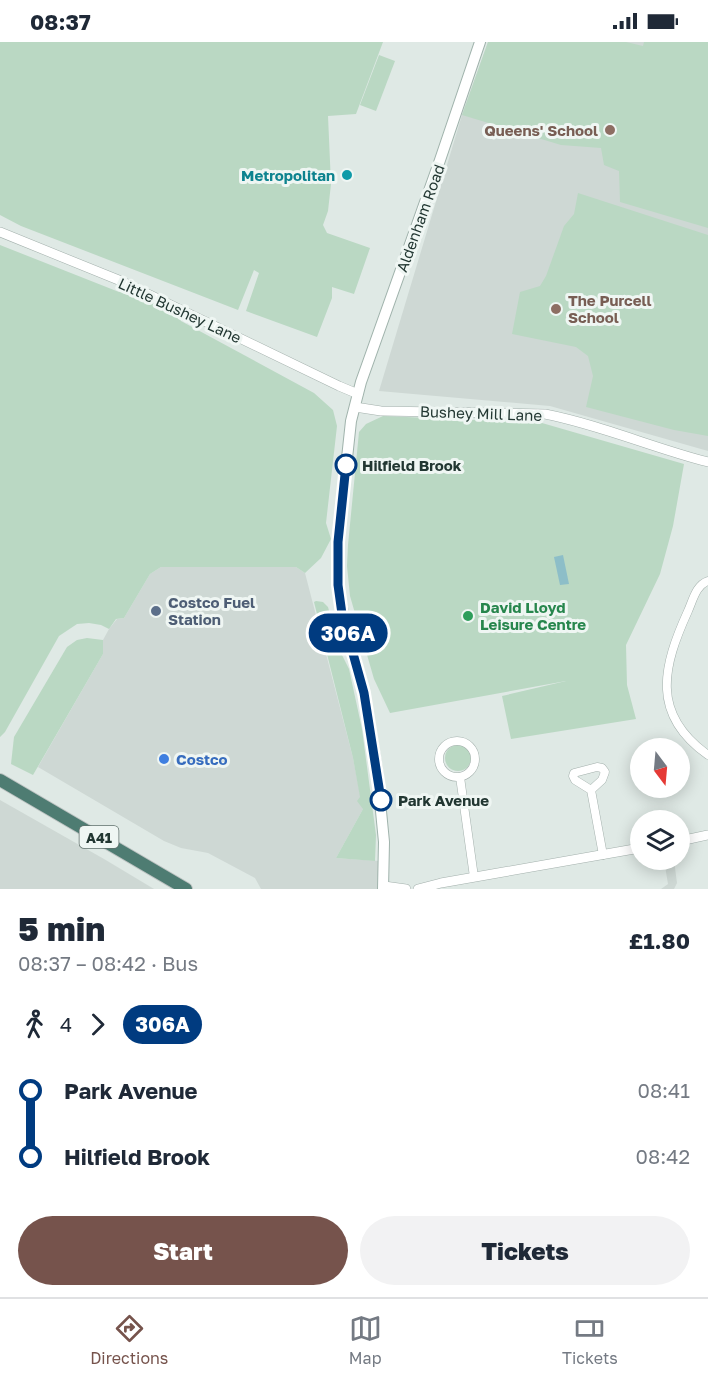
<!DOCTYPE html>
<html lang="en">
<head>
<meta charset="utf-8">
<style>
  body { margin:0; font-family:"Golos Text",sans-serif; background:#f2f2f3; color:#1f2937; height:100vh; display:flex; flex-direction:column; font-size:22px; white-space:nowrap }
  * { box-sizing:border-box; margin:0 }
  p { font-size:20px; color:#747a83 }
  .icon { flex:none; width:33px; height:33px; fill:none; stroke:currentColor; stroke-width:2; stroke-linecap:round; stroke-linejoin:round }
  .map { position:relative; height:847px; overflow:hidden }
  .side { display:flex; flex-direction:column; background:#fff; flex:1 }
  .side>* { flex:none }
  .badge { padding:0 12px; border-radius:20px; font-size:21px; line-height:39px }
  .needle { width:39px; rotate:164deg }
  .controls { position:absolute; left:630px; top:696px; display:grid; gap:12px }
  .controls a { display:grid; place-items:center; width:60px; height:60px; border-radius:50%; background:#fff; box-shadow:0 3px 15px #0003; font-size:30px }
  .map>.badge { position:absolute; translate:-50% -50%; box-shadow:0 0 0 3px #fff }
  .legs { display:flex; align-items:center; gap:9px; height:66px; padding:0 18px; font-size:20px }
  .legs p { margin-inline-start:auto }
  .headline { display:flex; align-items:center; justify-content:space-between; height:102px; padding:0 18px }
  h1 { font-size:33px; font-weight:800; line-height:45px }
  .cta { display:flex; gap:12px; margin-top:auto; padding:12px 18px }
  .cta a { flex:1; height:69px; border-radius:36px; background:#76534c; color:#fff; font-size:24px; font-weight:800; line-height:69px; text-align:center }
  .cta a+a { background:#f2f2f3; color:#1f2937 }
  ul { padding:0 18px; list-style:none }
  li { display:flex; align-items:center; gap:21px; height:66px; font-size:22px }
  li i { display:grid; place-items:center; width:9px; height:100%; margin:0 8px; background:currentColor }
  li i::after { content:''; width:15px; height:15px; margin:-8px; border:4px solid; border-radius:50%; background:#fff }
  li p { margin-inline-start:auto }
  li:first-child i { background:linear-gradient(#0000 50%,currentColor 0) }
  li:last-child i { background:linear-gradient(currentColor 50%,#0000 0) }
  .status { display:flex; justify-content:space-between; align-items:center; height:42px; padding:0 30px; background:#fff; direction:ltr }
  .status svg { height:16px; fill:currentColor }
  .tab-bar { display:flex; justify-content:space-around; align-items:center; height:84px; border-top:2px solid #e0e1e3; background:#fff; font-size:16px; color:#747a83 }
  .tab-bar a { display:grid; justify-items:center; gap:3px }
  .tab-bar .current { color:#76534c }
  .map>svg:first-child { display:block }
  .built { fill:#ced8d4 }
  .green { fill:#bad8c3 }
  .water { fill:#8dbec8 }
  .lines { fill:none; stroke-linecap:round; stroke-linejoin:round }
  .minor-casing { stroke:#a3b0ac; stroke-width:9 }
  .tertiary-casing { stroke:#a3b0ac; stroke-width:10 }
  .secondary-casing { stroke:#a0b3ac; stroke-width:12 }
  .trunk-casing { stroke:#bdc3c2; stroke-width:14 }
  .minor { stroke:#fff; stroke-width:8 }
  .tertiary { stroke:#fff; stroke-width:9 }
  .secondary { stroke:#fff; stroke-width:10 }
  .trunk { stroke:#4e7c72; stroke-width:12 }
  .line-1-casing { stroke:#fff; stroke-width:14 }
  .line-1 { stroke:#003b80; stroke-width:9 }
  .education-dot { fill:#8d6e63; stroke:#eff6f3; stroke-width:2 }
  .culture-dot { fill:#0f9aa8; stroke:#eff6f3; stroke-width:2 }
  .stop-1-dot { fill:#fff; stroke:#003b80; stroke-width:3 }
  .service-dot { fill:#5c6f8a; stroke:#eff6f3; stroke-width:2 }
  .leisure-dot { fill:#2e9e5b; stroke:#eff6f3; stroke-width:2 }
  .shop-dot { fill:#3f7fe0; stroke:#eff6f3; stroke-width:2 }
  .labels { text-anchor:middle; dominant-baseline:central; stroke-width:6; stroke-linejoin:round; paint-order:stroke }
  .shield { fill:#eff6f3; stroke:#60706c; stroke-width:1.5 }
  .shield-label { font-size:14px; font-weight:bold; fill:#223732 }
  .education-label { font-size:15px; font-weight:bold; fill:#785e54; stroke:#eff6f3; text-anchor:end }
  .culture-label { font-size:15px; font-weight:bold; fill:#0d838f; stroke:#eff6f3; text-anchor:end }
  .street-label { font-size:15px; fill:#223732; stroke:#eff6f3 }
  .stop-label { font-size:15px; font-weight:bold; fill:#223732; stroke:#eff6f3; text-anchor:start }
  .service-label { font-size:15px; font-weight:bold; fill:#4e5e75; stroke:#eff6f3; text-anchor:start }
  .leisure-label { font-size:15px; font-weight:bold; fill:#27864d; stroke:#eff6f3; text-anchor:start }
  .shop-label { font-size:15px; font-weight:bold; fill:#366cbe; stroke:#eff6f3; text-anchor:start }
</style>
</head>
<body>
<div class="status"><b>08:37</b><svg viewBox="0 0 49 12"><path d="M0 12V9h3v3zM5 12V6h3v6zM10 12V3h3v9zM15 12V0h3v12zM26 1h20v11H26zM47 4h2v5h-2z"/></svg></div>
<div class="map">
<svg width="708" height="847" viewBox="0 0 708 847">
  <rect width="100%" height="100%" fill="#dfe9e5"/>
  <g class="built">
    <polygon points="488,0 708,0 708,409 550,364 379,349 462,73"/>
    <polygon points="161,525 296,525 305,531 353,716 363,767 336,816 379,819 377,847 261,847 255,836 208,811 181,806 164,799 38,725 103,612 103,598 109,587 117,577 124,576 150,532"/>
    <polygon points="0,758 104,817 154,847 0,847"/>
    <polygon points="664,818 674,818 677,841 674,847 661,847 668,842"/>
  </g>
  <g class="green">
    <polygon points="0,0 383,0 356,72 328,74 331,142 328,169 323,183 327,191 370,206 354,252 332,245 332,256 317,295 246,269 259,231 254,228 238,268 21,184 0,173"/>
    <polygon points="488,0 626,0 643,4 644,0 708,0 708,186 620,160 619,129 604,123 601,106 561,103 462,73"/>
    <polygon points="379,13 395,19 376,69 360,63"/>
    <polygon points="578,151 708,193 708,394 674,388 586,365 593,334 588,314 576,305 512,292 520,250 540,244 546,234 564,184 574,172"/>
    <polygon points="0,203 119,250 126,248 177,272 181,279 314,351 333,368 337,384 326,481 331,497 321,516 305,531 296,525 161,525 150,532 124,576 116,577 109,587 101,583 89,581 77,582 59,594 5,690 0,695"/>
    <polygon points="383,374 542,381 684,422 673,484 660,532 626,603 627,643 636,677 511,697 502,654 566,639 390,671 374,637 350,554 347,524 348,503 359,390 366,382"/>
    <polygon points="316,559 323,560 328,565 340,609 349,627 362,687 376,793 375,819 336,816 363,767 357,759 360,755 353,716 314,560"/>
    <polygon points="87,596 103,598 103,612 33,733 11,722 14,695 67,605 77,598"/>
    <circle cx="458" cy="716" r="13"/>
  </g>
  <polygon class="water" points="563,513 569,542 560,543 554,515"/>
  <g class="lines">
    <g class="minor-casing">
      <g id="minor">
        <path d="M708,539C696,543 693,558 688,569C663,624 650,672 708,713"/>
        <circle cx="457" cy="717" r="18"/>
        <polyline points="460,735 474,835"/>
        <polyline points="591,748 602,738 605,730 602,726 597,725 574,731 573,734 575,738 591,748 603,813"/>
      </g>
    </g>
    <g class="tertiary-casing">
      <g id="tertiary">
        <polyline points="0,190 121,239 339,344 358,352"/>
        <path d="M355,365L381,369L545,372C601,383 653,406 708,420"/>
        <polyline points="680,799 708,793"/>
        <polyline points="384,844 406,847"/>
        <polyline points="418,847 441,841 640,806"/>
      </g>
    </g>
    <g class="secondary-casing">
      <polyline id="secondary" points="383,847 384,800 377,728 364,651 340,558 337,531 338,500 351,379 361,340 440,118 480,0"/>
    </g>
    <g class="trunk-casing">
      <polyline id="trunk" points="0,738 186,847"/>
    </g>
    <use href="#minor" class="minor"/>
    <use href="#tertiary" class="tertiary"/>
    <use href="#secondary" class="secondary"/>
    <use href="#trunk" class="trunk"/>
  </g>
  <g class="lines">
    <g class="line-1-casing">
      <polyline id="line-1" points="346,423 338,500 338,543 342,572 364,651 381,758"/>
    </g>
    <use href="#line-1" class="line-1"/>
  </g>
  <g class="education-dot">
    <circle cx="610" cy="88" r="6"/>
    <circle cx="556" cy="267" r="6"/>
  </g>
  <circle class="culture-dot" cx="347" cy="133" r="6"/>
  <g class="stop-1-dot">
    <circle cx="346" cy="423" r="10"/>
    <circle cx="381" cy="758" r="10"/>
  </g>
  <circle class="service-dot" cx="156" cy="569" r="6"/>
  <circle class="leisure-dot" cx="468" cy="574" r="6"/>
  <circle class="shop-dot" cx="164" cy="717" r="6"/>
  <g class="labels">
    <rect class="shield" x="79.5" y="784" width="39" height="22" rx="4.5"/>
    <g class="shield-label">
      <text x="99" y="795">A41</text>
    </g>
    <g class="education-label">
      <text x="598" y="88">Queens' School</text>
      <text x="568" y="258" text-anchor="start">The Purcell<tspan x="568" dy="17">School</tspan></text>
    </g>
    <g class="culture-label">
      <text x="335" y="133">Metropolitan</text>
    </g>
    <g class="street-label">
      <text transform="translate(420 176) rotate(-70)">Aldenham Road</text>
      <text transform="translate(180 268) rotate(25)">Little Bushey Lane</text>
      <text transform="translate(481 371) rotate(2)">Bushey Mill Lane</text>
    </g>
    <g class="stop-label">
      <text x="362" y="423">Hilfield Brook</text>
      <text x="398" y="758">Park Avenue</text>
    </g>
    <g class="service-label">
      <text x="168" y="560">Costco Fuel<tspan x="168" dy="17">Station</tspan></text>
    </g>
    <g class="leisure-label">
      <text x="480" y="565">David Lloyd<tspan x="480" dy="17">Leisure Centre</tspan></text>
    </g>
    <g class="shop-label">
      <text x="176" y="717">Costco</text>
    </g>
  </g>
</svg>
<div class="controls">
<a><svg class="needle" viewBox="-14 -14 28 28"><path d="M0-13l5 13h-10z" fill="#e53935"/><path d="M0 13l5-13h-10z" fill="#747a83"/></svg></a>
<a><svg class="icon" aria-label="layers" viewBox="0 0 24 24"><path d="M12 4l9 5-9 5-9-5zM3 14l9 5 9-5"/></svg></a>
</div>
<b class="badge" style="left:348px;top:591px;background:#003b80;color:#fff">306A</b>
</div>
<section class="side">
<div class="headline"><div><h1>5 min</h1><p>08:37 – 08:42 · Bus</p></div><b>£1.80</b></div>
<div class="legs"><svg class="icon" aria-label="walk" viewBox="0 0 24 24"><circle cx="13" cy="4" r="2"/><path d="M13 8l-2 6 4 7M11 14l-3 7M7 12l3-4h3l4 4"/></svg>4<svg class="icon" aria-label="forward" viewBox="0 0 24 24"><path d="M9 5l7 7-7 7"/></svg><b class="badge" style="background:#003b80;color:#fff">306A</b></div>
<ul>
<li><i style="color:#003b80"></i><b>Park Avenue</b><p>08:41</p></li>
<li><i style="color:#003b80"></i><b>Hilfield Brook</b><p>08:42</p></li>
</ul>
<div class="cta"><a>Start</a><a>Tickets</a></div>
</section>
<nav class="tab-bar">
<a class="current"><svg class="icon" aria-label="directions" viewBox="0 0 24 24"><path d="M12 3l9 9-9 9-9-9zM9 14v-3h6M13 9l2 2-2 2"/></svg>Directions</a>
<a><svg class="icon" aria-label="map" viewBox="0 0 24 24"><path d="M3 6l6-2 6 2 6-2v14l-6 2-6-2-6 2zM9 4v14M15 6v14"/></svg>Map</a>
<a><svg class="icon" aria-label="tickets" viewBox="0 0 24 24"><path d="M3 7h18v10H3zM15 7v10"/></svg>Tickets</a>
</nav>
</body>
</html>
